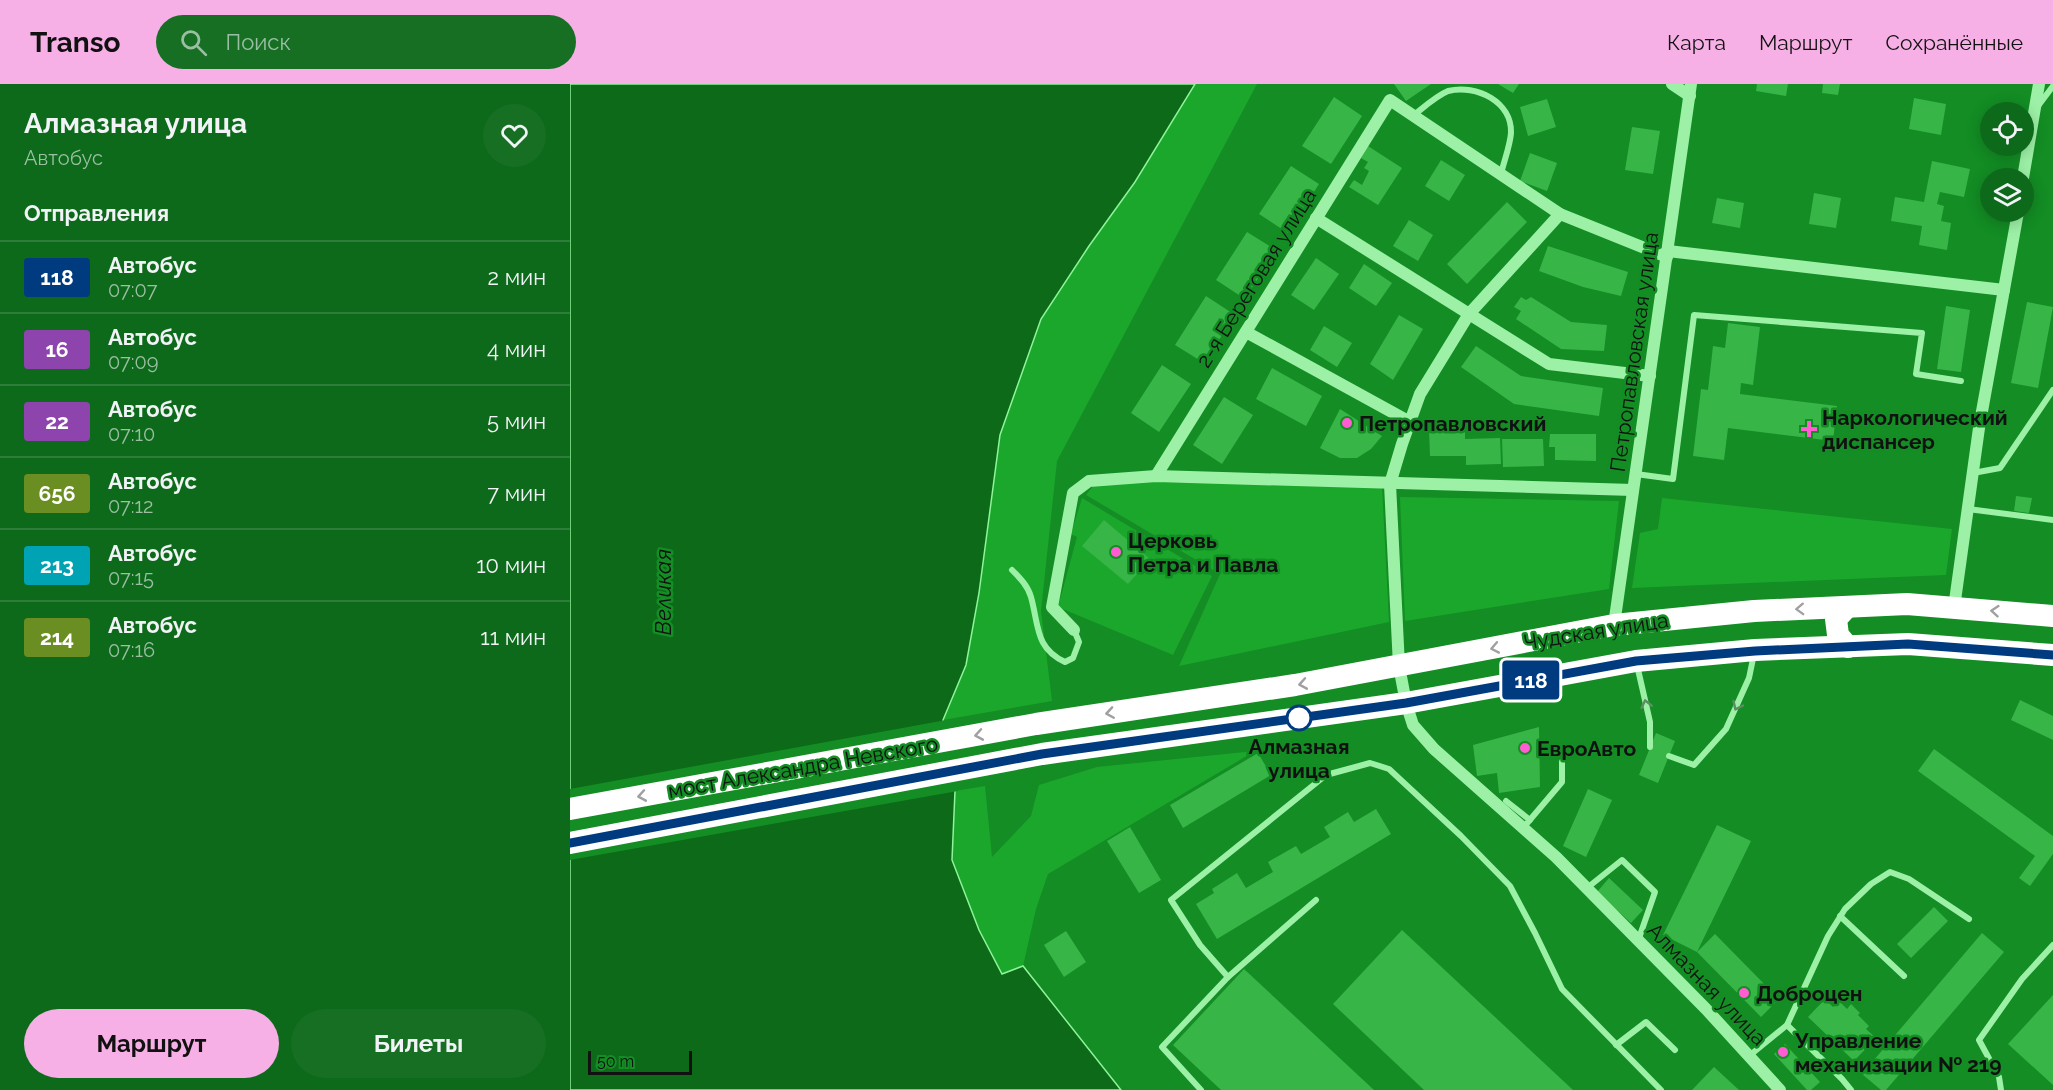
<!DOCTYPE html>
<html lang="ru">
<head>
<meta charset="utf-8">
<style>
  body { margin:0; font-family:Raleway,sans-serif; background:#176f24; color:#f1f3f6; height:100vh; display:flex; flex-direction:column; font-size:22px; white-space:nowrap }
  * { box-sizing:border-box; margin:0 }
  p { font-size:20px; color:#9bbfa3 }
  .icon { flex:none; width:33px; height:33px; fill:none; stroke:currentColor; stroke-width:2; stroke-linecap:round; stroke-linejoin:round }
  .map { position:relative; flex:1; overflow:hidden }
  .sheet { display:flex; flex-direction:column; background:#0e6a1b; width:570px }
  .sheet>* { flex:none }
  .badge { padding:0 12px; border-radius:4px; font-size:21px; line-height:39px }
  .buttons { position:absolute; left:1410px; top:18px; display:grid; gap:12px }
  .buttons a { display:grid; place-items:center; width:54px; height:54px; border-radius:50%; background:#0e6a1b; box-shadow:0 3px 15px #0003; font-size:30px }
  .scale { position:absolute; left:18px; bottom:15px; width:104px; box-sizing:border-box; padding-left:6px; border:3px solid #111; border-top:0; font-size:16px; line-height:21px; white-space:nowrap; color:#111; -webkit-text-stroke:4px #138d24; paint-order:stroke }
  .map>.badge { position:absolute; translate:-50% -50%; box-shadow:0 0 0 3px #fff }
  h2 { padding:0 24px; font-size:22px; line-height:54px }
  .round { display:grid; place-items:center; flex:none; width:63px; height:63px; border-radius:32px; background:#176f24 }
  .headline { display:flex; align-items:center; justify-content:space-between; height:102px; padding:0 24px }
  h1 { font-size:28px; font-weight:700; line-height:45px }
  .cta { display:flex; gap:12px; margin-top:auto; padding:12px 24px }
  .cta a { flex:1; height:69px; border-radius:36px; background:#f7b0e5; color:#111; font-size:24px; font-weight:700; line-height:69px; text-align:center }
  .cta a+a { background:#176f24; color:#f1f3f6 }
  ul { padding:0; list-style:none }
  li { display:flex; align-items:center; gap:18px; height:72px; padding:0 24px; border-top:2px solid #2e7d3a }
  li div { flex:1 }
  li b { display:block; font-size:22px }
  li em { font-style:normal }
  li .badge { min-width:66px; font-weight:700; text-align:center }
  header { display:flex; align-items:center; gap:36px; box-sizing:border-box; height:84px; padding:0 30px; background:#f7b0e5; color:#111 }
  header strong { font-size:28px }
  nav { display:flex; gap:33px; margin-inline-start:auto; font-size:21px }
  .search { width:420px; height:54px; background:#176f24; display:flex; align-items:center; gap:15px; box-sizing:border-box; padding:0 21px; border-radius:33px; color:#9bbfa3; font-size:22px }
  main { display:flex; flex:1; min-height:0 }
  .map>svg:first-child { display:block }
  .green { fill:#1ba72c }
  .water { fill:#0c6a19; stroke:#8ff49a; stroke-width:1.5 }
  .pier { fill:#138d24 }
  .building { fill:#37b547 }
  .lines { fill:none; stroke-linecap:round; stroke-linejoin:round }
  .lane { stroke:#9df1a7; stroke-width:6 }
  .street { stroke:#9df1a7; stroke-width:12 }
  .highway { stroke:#fff; stroke-width:22 }
  .oneway { stroke:#a0a0a0 }
  .oneway2 { stroke:#5e8c64 }
  .line-casing { stroke:#fff; stroke-width:14 }
  .line { stroke:#003b80; stroke-width:9 }
  .poi-dot { fill:#ff5dd1; stroke:#138d24; stroke-width:2 }
  .stop-dot { fill:#fff; stroke:#003b80; stroke-width:3 }
  .labels { text-anchor:middle; dominant-baseline:central; stroke-width:5; stroke-linejoin:round; paint-order:stroke }
  .street-label { font-size:21px; fill:#111; stroke:#138d24 }
  .poi-label { font-size:21px; font-weight:bold; fill:#111; stroke:#138d24; text-anchor:start }
  .stop-label { font-size:21px; font-weight:bold; fill:#111; stroke:#138d24 }
  .water-label { font-size:22px; font-style:italic; fill:#111; stroke:#138d24 }
</style>
</head>
<body>
<header>
<strong>Transo</strong>
<div class="search"><svg class="icon" aria-label="search" viewBox="0 0 24 24"><circle cx="10" cy="10" r="6"/><path d="M15 15l6 6"/></svg>Поиск</div>
<nav><a>Карта</a><a>Маршрут</a><a>Сохранённые</a></nav>
</header>
<main>
<section class="sheet">
<div class="headline"><div><h1>Алмазная улица</h1><p>Автобус</p></div><a class="round"><svg class="icon" aria-label="heart" viewBox="0 0 24 24"><path d="M12 20l-8-8c-3-5 5-10 8-4 3-6 11-1 8 4z"/></svg></a></div>
<h2>Отправления</h2>
<ul>
<li><span class="badge" style="background:#003b80;color:#fff">118</span><div><b>Автобус</b><p>07:07</p></div><em>2 мин</em></li>
<li><span class="badge" style="background:#8e44ad;color:#fff">16</span><div><b>Автобус</b><p>07:09</p></div><em>4 мин</em></li>
<li><span class="badge" style="background:#8e44ad;color:#fff">22</span><div><b>Автобус</b><p>07:10</p></div><em>5 мин</em></li>
<li><span class="badge" style="background:#6b8e23;color:#fff">656</span><div><b>Автобус</b><p>07:12</p></div><em>7 мин</em></li>
<li><span class="badge" style="background:#00a3b4;color:#fff">213</span><div><b>Автобус</b><p>07:15</p></div><em>10 мин</em></li>
<li><span class="badge" style="background:#6b8e23;color:#fff">214</span><div><b>Автобус</b><p>07:16</p></div><em>11 мин</em></li>
</ul>
<div class="cta"><a>Маршрут</a><a>Билеты</a></div>
</section>
<div class="map">
<svg width="1483" height="1006" viewBox="0 0 1483 1006">
  <rect width="100%" height="100%" fill="#138d24"/>
  <g class="green">
    <polygon points="625,0 687,0 487,377 471,527 482,617 373,636 396,581 409,509 430,351 471,235 519,162 566,98"/>
    <polygon points="527,397 812,402 819,538 609,582 650,490 516,411"/>
    <polygon points="830,413 1049,417 1039,505 835,537"/>
    <polygon points="512,414 642,492 603,571 488,523 507,453 501,450"/>
    <polygon points="1092,414 1382,445 1376,491 1062,504 1070,449 1088,445"/>
    <polygon points="685,667 478,790 466,825 453,882 432,890 409,846 382,776 385,707 415,702 422,773 461,732 469,701 527,683"/>
  </g>
  <polygon class="water" points="0,0 625,0 565,98 519,162 471,235 430,351 409,509 396,581 373,636 385,707 382,776 409,846 432,890 453,882 551,1006 0,1006"/>
  <polygon class="pier" points="376,636 388,707 0,776 0,705"/>
  <g class="building">
    <polygon points="824,0 861,0 836,17"/>
    <polygon points="928,0 949,0 943,9"/>
    <polygon points="1187,0 1218,0 1216,12 1186,7"/>
    <polygon points="1253,0 1270,0 1268,11 1252,9"/>
    <polygon points="764,13 792,32 761,80 732,62"/>
    <polygon points="1344,14 1376,20 1371,51 1339,45"/>
    <polygon points="977,15 986,43 958,52 950,23"/>
    <polygon points="1062,43 1090,47 1083,90 1055,86"/>
    <polygon points="798,62 832,84 808,121 779,103 784,96 792,101 799,87 794,84 798,78 791,74"/>
    <polygon points="960,69 987,79 977,107 950,97"/>
    <polygon points="871,76 895,91 879,117 855,102"/>
    <polygon points="1362,77 1400,85 1394,113 1370,108 1367,120 1374,122 1371,137 1381,139 1377,166 1349,161 1352,142 1321,137 1325,113 1354,118"/>
    <polygon points="721,82 749,100 718,149 689,130"/>
    <polygon points="1244,109 1271,114 1266,144 1239,140"/>
    <polygon points="1147,114 1174,119 1170,144 1142,139"/>
    <polygon points="937,118 957,138 897,200 877,180"/>
    <polygon points="839,136 863,151 848,177 823,162"/>
    <polygon points="677,148 706,166 675,215 646,196"/>
    <polygon points="978,162 1058,188 1051,212 1013,203 969,187"/>
    <polygon points="746,174 769,190 744,226 721,211"/>
    <polygon points="794,180 822,199 806,222 779,204"/>
    <polygon points="636,212 665,231 634,279 605,261"/>
    <polygon points="951,213 956,216 961,213 1001,238 1037,241 1034,267 991,265 946,235 951,227 944,223"/>
    <polygon points="1457,218 1483,223 1468,304 1441,299"/>
    <polygon points="1376,222 1400,226 1391,288 1367,285"/>
    <polygon points="829,231 853,245 823,296 800,280"/>
    <polygon points="1158,239 1190,243 1183,301 1171,299 1170,310 1267,322 1263,357 1158,344 1154,376 1123,372 1131,305 1138,306 1143,262 1155,264"/>
    <polygon points="754,242 782,259 767,283 740,266"/>
    <polygon points="906,262 951,292 1033,304 1029,332 944,320 891,283"/>
    <polygon points="592,281 621,300 589,348 561,329"/>
    <polygon points="702,284 752,312 736,342 686,315"/>
    <polygon points="654,313 683,331 652,380 623,361"/>
    <polygon points="770,325 812,352 801,365 787,374 770,374 750,364"/>
    <polygon points="859,346 895,346 895,355 930,354 931,380 896,381 896,372 860,372"/>
    <polygon points="980,350 1026,350 1026,377 985,376 985,363 979,363"/>
    <polygon points="932,355 973,355 974,382 933,383"/>
    <polygon points="1446,412 1462,414 1459,429 1444,427"/>
    <polygon points="534,436 580,475 558,500 512,462"/>
    <polygon points="1450,616 1483,632 1483,656 1441,636"/>
    <polygon points="969,643 970,703 929,709 927,689 907,692 903,661"/>
    <polygon points="1086,649 1105,657 1088,699 1069,691"/>
    <polygon points="1364,665 1483,752 1483,770 1460,802 1449,794 1465,772 1348,687"/>
    <polygon points="688,669 701,691 613,744 600,721"/>
    <polygon points="1018,705 1042,716 1016,773 993,762"/>
    <polygon points="806,725 821,750 647,855 626,820 644,809 642,805 667,789 676,804 703,788 698,778 726,762 731,770 760,753 754,743 778,728 784,738"/>
    <polygon points="1147,741 1181,757 1127,868 1093,851"/>
    <polygon points="560,743 591,796 569,809 537,757"/>
    <polygon points="1039,794 1073,826 1061,839 1027,808"/>
    <polygon points="1364,823 1378,837 1341,874 1327,860"/>
    <polygon points="832,846 1003,1006 854,1006 763,920"/>
    <polygon points="496,847 516,878 494,893 474,861"/>
    <polygon points="1412,849 1434,868 1316,1006 1311,1006 1292,990"/>
    <polygon points="1145,850 1209,915 1191,933 1127,868"/>
    <polygon points="674,885 804,1006 651,1006 603,961"/>
    <polygon points="1483,911 1483,1001 1438,960"/>
    <polygon points="1255,915 1263,923 1269,917 1277,925 1281,920 1290,929 1288,931 1299,942 1296,945 1306,954 1284,977 1238,933"/>
    <polygon points="1215,960 1250,998 1241,1006 1237,1006 1204,970"/>
    <polygon points="1144,983 1169,1006 1122,1006"/>
  </g>
  <g class="lines">
    <g class="lane">
      <polyline points="1468,22 1483,2"/>
      <path d="M844,31C854,23 866,12 878,7C907,0 942,18 941,49C940,62 934,77 931,90"/>
      <polyline points="1403,389 1430,384 1483,306"/>
      <polyline points="1066,390 1103,395 1124,231 1352,249 1346,290 1391,297"/>
      <polyline points="1398,425 1483,436"/>
      <path d="M442,486C450,494 458,502 461,513C469,542 465,564 495,578L503,574L509,558L504,546"/>
      <polyline points="1067,581 1080,638 1080,663"/>
      <polyline points="1099,672 1124,681 1156,645 1179,594 1184,570"/>
      <polyline points="936,717 960,736"/>
      <polyline points="953,744 992,698 992,678"/>
      <polyline points="1017,804 1052,776 1085,808 1068,857"/>
      <polyline points="1270,832 1334,892"/>
      <polyline points="658,893 630,861 601,816 756,691 800,679 819,685 891,752 940,802 965,849 992,905 1091,1006"/>
      <polyline points="1217,941 1272,995 1281,1006"/>
      <polyline points="1046,961 1076,938 1105,966"/>
      <polyline points="1179,972 1217,941 1258,852 1275,825 1301,800 1320,788 1339,795 1399,835"/>
      <polyline points="631,1006 592,963 658,893 746,816"/>
      <polyline points="1431,1006 1429,993 1409,956 1452,895 1483,861"/>
    </g>
    <g class="street">
      <polyline points="1102,0 1120,12"/>
      <polyline points="1453,94 1469,0"/>
      <polyline points="990,130 899,230 850,310 832,360 820,400 829,582 836,619 843,641 864,665 986,773 1136,925 1210,1006"/>
      <polyline points="746,134 979,280 1080,292"/>
      <polyline points="1098,167 1434,206"/>
      <polyline points="676,248 840,338"/>
      <polyline points="586,392 820,16 990,130 1097,173"/>
      <polyline points="1384,524 1409,344 1448,128"/>
      <polyline points="1044,541 1121,0"/>
      <polyline points="504,546 482,523 503,409 519,397 586,392 1063,406"/>
    </g>
    <g class="highway">
      <polyline points="1277,523 1266,535 1268,551 1278,563"/>
      <polyline points="0,725 466,640 725,601 1044,541 1184,527 1337,520 1483,532"/>
      <polyline points="0,759 472,670 836,619 1066,577 1185,566 1338,560 1483,571"/>
    </g>
  </g>
  <defs><path id="oneway-chevron" d="M-2-3.5L2.5 0L-2 3.5" fill="none" stroke-width="1.6" stroke-linecap="round" stroke-linejoin="round" transform="scale(1.5)"/></defs>
  <g class="oneway">
    <use href="#oneway-chevron" transform="translate(1230 525) rotate(178)"/>
    <use href="#oneway-chevron" transform="translate(1425 527) rotate(-175)"/>
    <use href="#oneway-chevron" transform="translate(925 564) rotate(169)"/>
    <use href="#oneway-chevron" transform="translate(733 600) rotate(170)"/>
    <use href="#oneway-chevron" transform="translate(540 629) rotate(171)"/>
    <use href="#oneway-chevron" transform="translate(409 651) rotate(170)"/>
    <use href="#oneway-chevron" transform="translate(72 712) rotate(170)"/>
  </g>
  <g class="oneway2">
    <use href="#oneway-chevron" transform="translate(1076 620) rotate(-103)"/>
    <use href="#oneway-chevron" transform="translate(1167 622) rotate(115)"/>
  </g>
  <g class="lines">
    <g class="line-casing">
      <polyline id="line" points="0,759 472,670 836,619 1066,577 1185,567 1338,560 1483,571"/>
    </g>
    <use href="#line" class="line"/>
  </g>
  <g class="poi-dot">
    <circle cx="777" cy="339" r="6"/>
    <path d="M1236 336h6v6h6v6h-6v6h-6v-6h-6v-6h6z"/>
    <circle cx="546" cy="468" r="6"/>
    <circle cx="955" cy="664" r="6"/>
    <circle cx="1174" cy="909" r="6"/>
    <circle cx="1213" cy="968" r="6"/>
  </g>
  <circle class="stop-dot" cx="729" cy="634" r="12"/>
  <g class="labels">
    <g class="street-label">
      <text transform="translate(686 194) rotate(-58)">2-я Береговая улица</text>
      <text transform="translate(1064 268) rotate(-82)">Петропавловская улица</text>
      <text transform="translate(1026 547) rotate(-9)">Чудская улица</text>
      <text transform="translate(233 683) rotate(-10)">мост Александра Невского</text>
      <text transform="translate(1137 900) rotate(46)">Алмазная улица</text>
    </g>
    <g class="poi-label">
      <text x="1252" y="333">Наркологический<tspan x="1252" dy="24">диспансер</tspan></text>
      <text x="789" y="339">Петропавловский</text>
      <text x="558" y="456">Церковь<tspan x="558" dy="24">Петра и Павла</tspan></text>
      <text x="967" y="664">ЕвроАвто</text>
      <text x="1186" y="909">Доброцен</text>
      <text x="1225" y="956">Управление<tspan x="1225" dy="24">механизации № 219</tspan></text>
    </g>
    <g class="stop-label">
      <text x="729" y="662">Алмазная<tspan x="729" dy="24">улица</tspan></text>
    </g>
    <g class="water-label">
      <text transform="translate(93 508) rotate(-90)">Великая</text>
    </g>
  </g>
</svg>
<div class="buttons">
<a><svg class="icon" aria-label="locate" viewBox="0 0 24 24"><circle cx="12" cy="12" r="6"/><path d="M12 2v4M12 18v4M2 12h4M18 12h4"/></svg></a>
<a><svg class="icon" aria-label="layers" viewBox="0 0 24 24"><path d="M12 4l9 5-9 5-9-5zM3 14l9 5 9-5"/></svg></a>
</div>
<div class="scale">50 m</div>
<b class="badge" style="left:961px;top:596px;background:#003b80;color:#fff">118</b>
</div>
</main>
</body>
</html>
